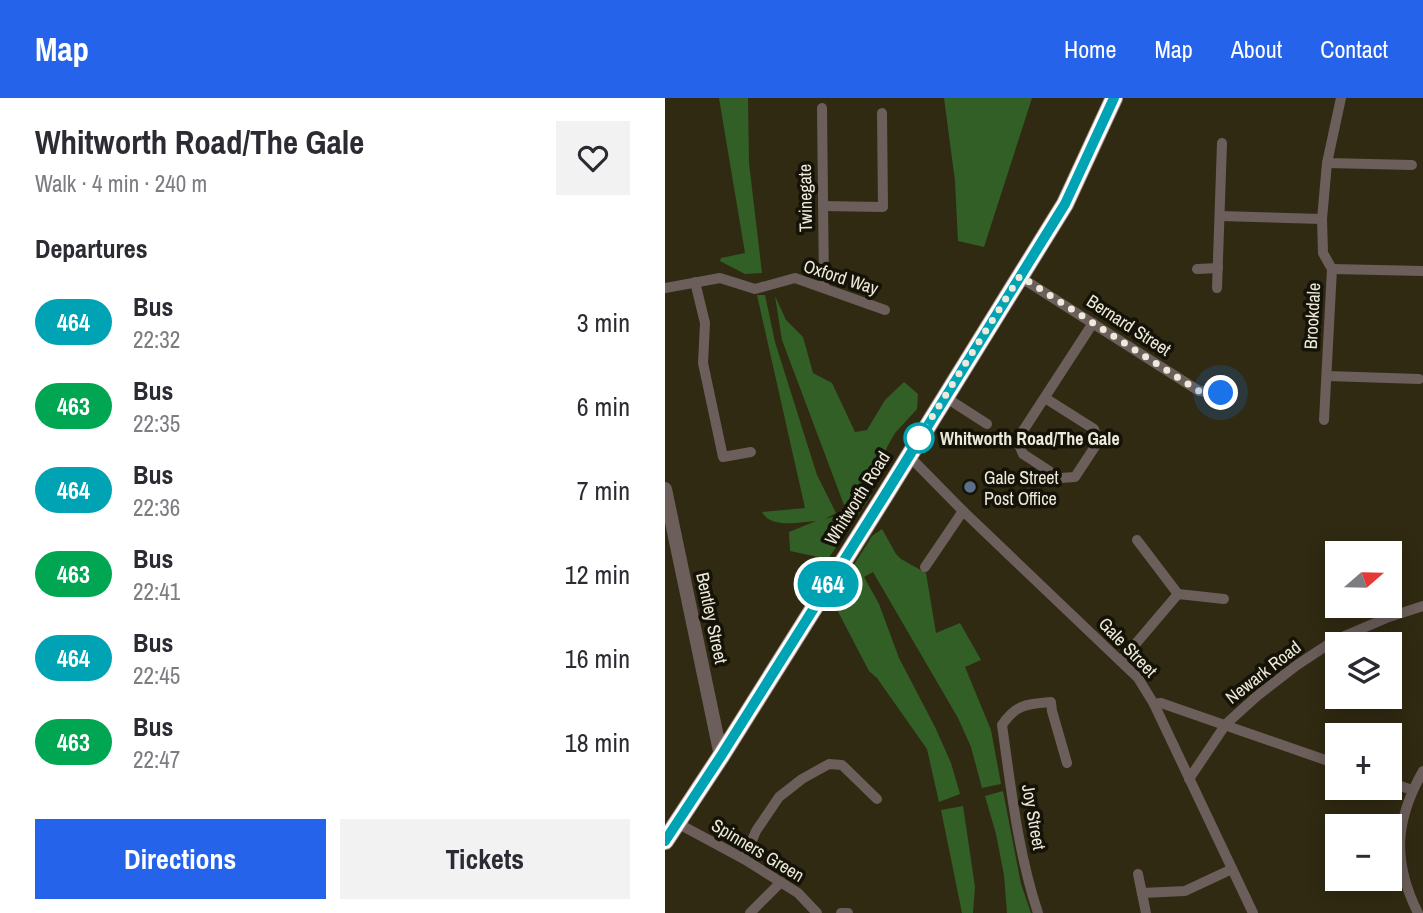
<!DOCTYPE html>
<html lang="en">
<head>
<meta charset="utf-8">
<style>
  body { margin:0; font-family:"Archivo Narrow",sans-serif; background:#f2f2f3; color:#2b2b33; height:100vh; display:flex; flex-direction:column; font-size:26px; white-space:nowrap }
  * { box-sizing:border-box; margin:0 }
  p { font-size:23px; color:#7c7c81 }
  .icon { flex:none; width:38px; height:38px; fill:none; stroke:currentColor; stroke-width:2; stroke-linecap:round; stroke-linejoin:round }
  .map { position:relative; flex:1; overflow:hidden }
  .details { display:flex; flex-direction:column; background:#fff; width:665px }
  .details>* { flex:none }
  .badge { padding:0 14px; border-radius:23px; font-size:24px; line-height:46px }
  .needle { width:46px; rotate:70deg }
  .fabs { position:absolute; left:660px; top:443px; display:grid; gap:14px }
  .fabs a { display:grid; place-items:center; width:77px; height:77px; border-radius:0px; background:#fff; box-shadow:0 4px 18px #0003; font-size:35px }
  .you { position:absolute; width:35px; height:35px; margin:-18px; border:5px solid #fff; border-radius:50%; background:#1a73e8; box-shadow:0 0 0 10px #1a73e833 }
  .map>.badge { position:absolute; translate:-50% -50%; box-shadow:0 0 0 4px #fff }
  h2 { padding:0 35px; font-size:26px; line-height:63px }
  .round { display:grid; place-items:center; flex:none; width:74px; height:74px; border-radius:0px; background:#f2f2f3 }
  .overview { display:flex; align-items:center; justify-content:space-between; height:119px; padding:0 35px }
  h1 { font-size:33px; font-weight:800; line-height:52px }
  .action { display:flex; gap:14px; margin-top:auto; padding:14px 35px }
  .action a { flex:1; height:80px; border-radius:0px; background:#2563eb; color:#fff; font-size:28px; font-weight:800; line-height:80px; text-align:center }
  .action a+a { background:#f2f2f3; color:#2b2b33 }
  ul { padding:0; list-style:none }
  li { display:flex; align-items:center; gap:21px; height:84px; padding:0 35px }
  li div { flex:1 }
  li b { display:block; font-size:26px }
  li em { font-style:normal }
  li .badge { min-width:77px; font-weight:700; text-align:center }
  header { display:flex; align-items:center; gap:42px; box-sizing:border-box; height:98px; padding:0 35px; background:#2563eb; color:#fff }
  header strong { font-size:33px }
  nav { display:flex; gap:38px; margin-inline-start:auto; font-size:24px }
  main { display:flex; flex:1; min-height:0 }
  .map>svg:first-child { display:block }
  .green { fill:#325f26 }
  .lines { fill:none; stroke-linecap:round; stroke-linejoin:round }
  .minor { stroke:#6b5e5b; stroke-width:10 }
  .tertiary { stroke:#6b5e5b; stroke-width:14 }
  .primary { stroke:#ab918b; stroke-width:18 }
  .line-casing { stroke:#fff; stroke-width:16 }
  .line { stroke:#00a3b4; stroke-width:10 }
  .walk { stroke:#edeadb; stroke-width:7; stroke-dasharray:0 12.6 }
  .stop-dot { fill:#fff; stroke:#00a3b4; stroke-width:3.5 }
  .service-dot { fill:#5c6f8a; stroke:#151208; stroke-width:2.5 }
  .labels { text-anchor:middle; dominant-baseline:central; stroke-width:7; stroke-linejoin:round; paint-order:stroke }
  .street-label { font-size:18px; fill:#edeadb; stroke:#151208 }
  .stop-label { font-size:18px; font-weight:bold; fill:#edeadb; stroke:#151208; text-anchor:start }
  .poi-label { font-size:18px; fill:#edeadb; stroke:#151208; text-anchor:start }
</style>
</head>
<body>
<header>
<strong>Map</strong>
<nav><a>Home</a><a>Map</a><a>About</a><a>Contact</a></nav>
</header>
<main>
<section class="details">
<div class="overview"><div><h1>Whitworth Road/The Gale</h1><p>Walk · 4 min · 240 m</p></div><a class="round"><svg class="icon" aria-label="heart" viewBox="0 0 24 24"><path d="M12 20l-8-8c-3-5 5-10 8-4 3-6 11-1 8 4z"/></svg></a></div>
<h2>Departures</h2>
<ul>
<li><span class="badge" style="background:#00a3b4;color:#fff">464</span><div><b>Bus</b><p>22:32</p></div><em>3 min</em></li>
<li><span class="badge" style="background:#00a651;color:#fff">463</span><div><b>Bus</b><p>22:35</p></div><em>6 min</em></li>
<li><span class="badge" style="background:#00a3b4;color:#fff">464</span><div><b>Bus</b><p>22:36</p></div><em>7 min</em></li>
<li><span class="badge" style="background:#00a651;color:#fff">463</span><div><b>Bus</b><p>22:41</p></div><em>12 min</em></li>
<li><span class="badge" style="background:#00a3b4;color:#fff">464</span><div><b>Bus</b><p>22:45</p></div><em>16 min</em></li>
<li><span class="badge" style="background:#00a651;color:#fff">463</span><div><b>Bus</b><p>22:47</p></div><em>18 min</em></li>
</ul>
<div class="action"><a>Directions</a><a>Tickets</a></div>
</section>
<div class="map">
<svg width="758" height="815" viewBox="0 0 758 815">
  <rect width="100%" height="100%" fill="#302a12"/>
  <g class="green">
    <polygon points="54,0 83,0 84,65 97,175 80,176 55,163 56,160 80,155"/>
    <polygon points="279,0 367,0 319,149 293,143 290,83"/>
    <path d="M92,197H100L110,244L152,377L171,415L160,421L181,415L202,394L206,398L163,461L125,453L124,434L151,423C134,424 106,431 97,414L140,410Z"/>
    <polygon points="110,198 121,222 138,239 148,275 167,285 190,334 202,332 220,302 239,284 253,296 252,311 230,335 222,349 208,391 202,387 179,407 117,242"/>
    <polygon points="217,431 231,456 236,461 261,475 271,535 295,525 316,562 300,569 326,632 336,686 317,690 306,649 293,620 208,474 199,479 214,506 234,560 270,629 286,665 295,696 274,704 262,651 212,580 204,573 167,502 207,438"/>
    <polygon points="338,693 356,786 366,815 342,815 339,777 331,736 320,698"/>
    <polygon points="298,708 310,789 308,815 297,815 276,712"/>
  </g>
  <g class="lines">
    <g class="minor">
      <polyline points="157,10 159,190"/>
      <polyline points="662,65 747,67"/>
      <polyline points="158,108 218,109 217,15"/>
      <polyline points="555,118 657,121"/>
      <polyline points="532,171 553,170"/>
      <polyline points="667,171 758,173"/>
      <polyline points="355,179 534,293 557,295"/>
      <polyline points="30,184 40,225 38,265 58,359 86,354"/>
      <polyline points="0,190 55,180 90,191 130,180 220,212"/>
      <polyline points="552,190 557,45"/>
      <polyline points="662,278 754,281"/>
      <polyline points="280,299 322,326"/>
      <polyline points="380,300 429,331 433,344 410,379 395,380 358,356 352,342 428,225"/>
      <polyline points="659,322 667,171 658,155 657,121 662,65 676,0"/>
      <polyline points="244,358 298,413 473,580 489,606 588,815"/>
      <polyline points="472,442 513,496"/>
      <polyline points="260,469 298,413"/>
      <polyline points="456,563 513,496 559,501"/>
      <polyline points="489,606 496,605 672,666"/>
      <polyline points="524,681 561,626 592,598 632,567 670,542 724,519 758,508"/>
      <polyline points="724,684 747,692"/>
      <polyline points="12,725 79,761 133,795 152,815"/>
      <polyline points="79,761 91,733 114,699 137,681 164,666 177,667 212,701"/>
      <polyline points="473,776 481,815"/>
      <polyline points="477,795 520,793 567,771"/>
      <polyline points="85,815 116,784"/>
      <polyline points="176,815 183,815"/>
      <path d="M373,815C353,755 346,690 337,627C351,606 362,606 386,604L387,613L402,665"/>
      <path d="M753,815C727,763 730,722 758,673"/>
    </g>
    <polyline class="tertiary" points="0,391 56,658"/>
    <polyline class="primary" points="0,743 56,658 220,397 400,106 449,0"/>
  </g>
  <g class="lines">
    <g class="line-casing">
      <polyline id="line" points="0,743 56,658 220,397 400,106 449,0"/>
    </g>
    <use href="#line" class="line"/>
    <polyline class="walk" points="254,340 355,178 534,293 556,295"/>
  </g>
  <circle class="stop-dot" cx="254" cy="340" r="14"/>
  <circle class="service-dot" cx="305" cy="389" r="7"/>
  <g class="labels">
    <g class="street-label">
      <text transform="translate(140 100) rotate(-91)">Twinegate</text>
      <text transform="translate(176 179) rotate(18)">Oxford Way</text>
      <text transform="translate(647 218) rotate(-87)">Brookdale</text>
      <text transform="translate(464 227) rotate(33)">Bernard Street</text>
      <text transform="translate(192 400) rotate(-58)">Whitworth Road</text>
      <text transform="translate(47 520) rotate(78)">Bentley Street</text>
      <text transform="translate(463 549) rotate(46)">Gale Street</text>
      <text transform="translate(598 574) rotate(-38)">Newark Road</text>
      <text transform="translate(369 719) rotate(80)">Joy Street</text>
      <text transform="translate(93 752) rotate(31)">Spinners Green</text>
    </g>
    <g class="stop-label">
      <text x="275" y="340">Whitworth Road/The Gale</text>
    </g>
    <g class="poi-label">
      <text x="319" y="379">Gale Street<tspan x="319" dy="21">Post Office</tspan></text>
    </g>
  </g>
</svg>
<div class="fabs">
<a><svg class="needle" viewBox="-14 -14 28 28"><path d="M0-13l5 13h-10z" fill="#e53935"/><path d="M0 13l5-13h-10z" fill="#7c7c81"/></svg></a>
<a><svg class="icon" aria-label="layers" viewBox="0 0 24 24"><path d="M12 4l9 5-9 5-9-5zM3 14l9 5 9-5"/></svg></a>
<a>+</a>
<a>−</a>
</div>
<div class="you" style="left:556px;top:295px"></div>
<b class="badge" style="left:163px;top:486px;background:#00a3b4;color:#fff">464</b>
</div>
</main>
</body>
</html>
